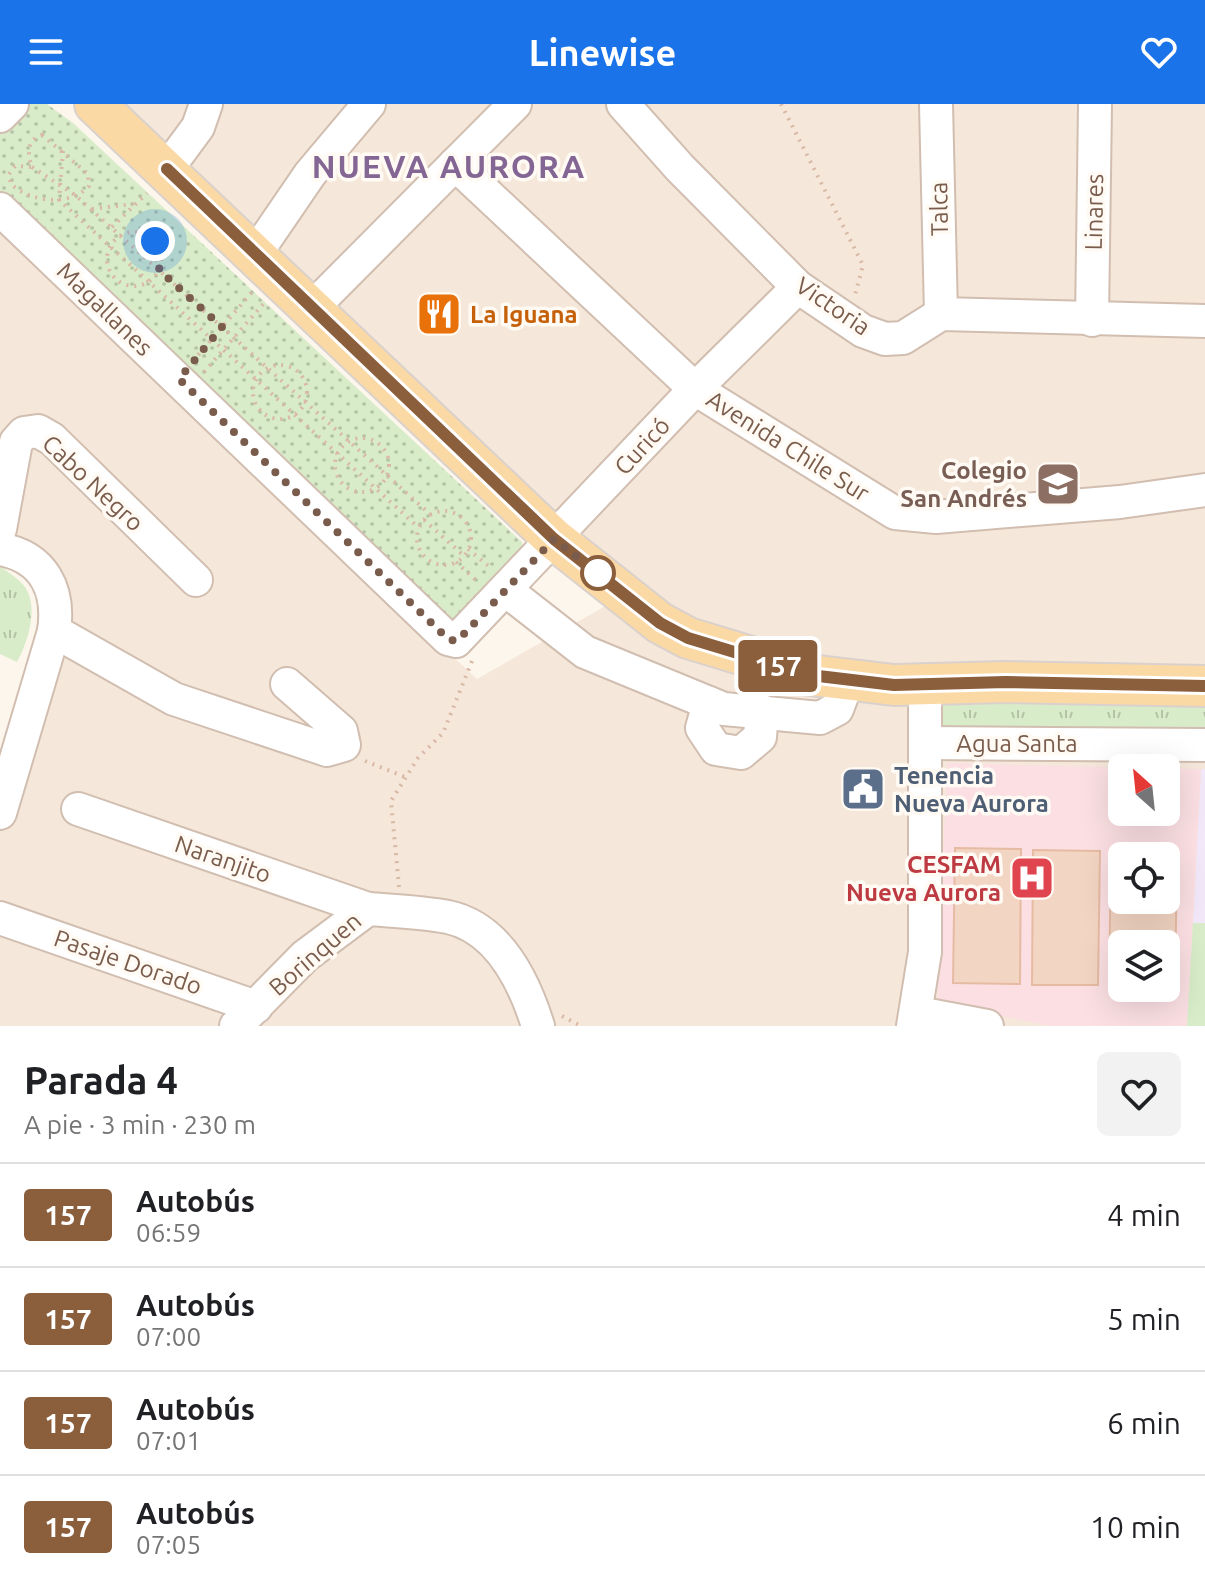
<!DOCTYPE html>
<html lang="es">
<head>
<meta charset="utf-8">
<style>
  body { margin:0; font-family:Ubuntu,sans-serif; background:#f2f2f2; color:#202124; height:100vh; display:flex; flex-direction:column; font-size:30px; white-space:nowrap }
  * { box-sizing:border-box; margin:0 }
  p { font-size:26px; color:#757577 }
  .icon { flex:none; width:44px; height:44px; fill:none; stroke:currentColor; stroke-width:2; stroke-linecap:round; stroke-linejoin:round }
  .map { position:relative; height:922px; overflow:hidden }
  .sheet { display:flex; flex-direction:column; background:#fff; flex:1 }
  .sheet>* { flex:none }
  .badge { padding:0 16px; border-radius:6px; font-size:28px; line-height:52px }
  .needle { width:52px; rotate:333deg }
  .buttons { position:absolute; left:1108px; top:650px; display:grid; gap:16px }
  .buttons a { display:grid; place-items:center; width:72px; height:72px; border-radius:12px; background:#fff; box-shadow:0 8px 32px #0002; font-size:40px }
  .you { position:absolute; width:40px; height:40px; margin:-20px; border:6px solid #fff; border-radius:50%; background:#1a73e8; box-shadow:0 0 0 12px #1a73e833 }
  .map>.badge { position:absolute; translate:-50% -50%; box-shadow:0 0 0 4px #fff }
  .round { display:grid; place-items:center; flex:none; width:84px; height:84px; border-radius:12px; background:#f2f2f2 }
  .summary { display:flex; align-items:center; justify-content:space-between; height:136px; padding:0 24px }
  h1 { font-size:38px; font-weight:700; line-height:60px }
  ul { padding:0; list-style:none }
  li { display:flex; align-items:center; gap:24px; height:104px; padding:0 24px; border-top:2px solid #e0e0e0 }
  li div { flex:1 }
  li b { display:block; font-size:30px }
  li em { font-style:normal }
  li .badge { min-width:88px; font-weight:700; text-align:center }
  header { display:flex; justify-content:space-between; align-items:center; height:104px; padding:0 24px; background:#1a73e8; color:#fff; font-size:36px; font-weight:700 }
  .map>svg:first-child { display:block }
  .residential { fill:#f5e8da; fill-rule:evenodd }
  .education { fill:#f3e8fa }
  .medical { fill:#fbdfe3; fill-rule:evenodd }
  .grass { fill:url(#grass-tufts) }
  .park { fill:url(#park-dots) }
  .pitch { fill:#d8ecc9 }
  .building { fill:#f3d5c3; stroke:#e6bba3; stroke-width:2; fill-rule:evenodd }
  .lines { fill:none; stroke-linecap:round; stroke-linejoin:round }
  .minor-casing { stroke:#d1beb0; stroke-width:36 }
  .major-casing { stroke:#dad1cd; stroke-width:44 }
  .path { stroke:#d9b8a5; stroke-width:4; stroke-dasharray:2 6; stroke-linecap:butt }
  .minor { stroke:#fff; stroke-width:32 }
  .major { stroke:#fbd9a5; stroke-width:40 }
  .line-casing { stroke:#fff; stroke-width:18 }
  .line { stroke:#8b5e3c; stroke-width:12 }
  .walk { stroke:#7a5c4d; stroke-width:8; stroke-dasharray:0 14.4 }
  .stop-dot { fill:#fff; stroke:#8b5e3c; stroke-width:4 }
  .labels { text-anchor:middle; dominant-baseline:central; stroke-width:7; stroke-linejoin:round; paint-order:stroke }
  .street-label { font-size:24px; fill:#7a5c4d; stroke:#fffaf3 }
  .food-label { font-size:24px; font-weight:bold; fill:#c56008; stroke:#fffaf3; text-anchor:start }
  .education-label { font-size:24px; font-weight:bold; fill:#785e54; stroke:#fffaf3; text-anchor:end }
  .service-label { font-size:24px; font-weight:bold; fill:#4e5e75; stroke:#fffaf3; text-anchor:start }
  .health-label { font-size:24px; font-weight:bold; fill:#be3a42; stroke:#fffaf3; text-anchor:end }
  .district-label { font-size:32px; font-weight:bold; letter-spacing:2px; fill:#846695; stroke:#fffaf3 }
</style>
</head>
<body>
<header><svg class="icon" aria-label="menu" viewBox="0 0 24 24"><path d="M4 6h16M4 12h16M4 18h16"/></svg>Linewise<svg class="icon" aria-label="heart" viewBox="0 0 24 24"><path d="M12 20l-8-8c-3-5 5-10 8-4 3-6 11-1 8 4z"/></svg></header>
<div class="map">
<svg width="1205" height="922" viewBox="0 0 1205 922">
  <defs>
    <pattern id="grass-tufts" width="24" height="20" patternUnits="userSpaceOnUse" patternTransform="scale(2)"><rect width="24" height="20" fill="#d8ecc9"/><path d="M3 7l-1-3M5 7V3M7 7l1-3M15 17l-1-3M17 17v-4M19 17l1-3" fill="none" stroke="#b4c2a5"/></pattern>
    <pattern id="park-dots" width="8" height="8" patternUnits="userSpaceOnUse" patternTransform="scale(2)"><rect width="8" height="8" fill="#d8ecc9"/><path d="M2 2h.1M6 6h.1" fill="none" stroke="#b4c2a5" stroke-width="1.8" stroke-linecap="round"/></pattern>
  </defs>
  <rect width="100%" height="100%" fill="#fdf6ec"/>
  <path class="residential" d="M112,0H1205V922H0V708L56,558L48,461L0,454V128L477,575L637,484ZM1122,664H1166V708H1122ZM1122,752H1166V796H1122ZM1122,840H1166V884H1122Z"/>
  <polygon class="education" points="1201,665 1205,665 1205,819 1193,819"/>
  <path class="medical" d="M947,659L1154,664H1122V708H1166V664L1201,665L1187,922H1051L937,899ZM1122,752H1166V796H1122ZM1122,840H1166V884H1122Z"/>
  <g class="grass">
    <path d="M0,462C8,468 19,475 25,483C39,504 28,538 17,558L0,550Z"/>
    <polygon points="933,587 1205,588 1205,626 934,627"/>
  </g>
  <polygon class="park" points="25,0 47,0 73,19 522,438 522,456 462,519 445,522 0,95 0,23"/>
  <polygon class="pitch" points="1193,819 1205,819 1205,922 1187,922"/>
  <g class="building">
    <polygon points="955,744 1021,745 1020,880 953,879"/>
    <polygon points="1033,746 1100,747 1098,881 1032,881"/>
    <path d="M1111,748L1177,749L1175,884L1166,883V840H1122V883H1109ZM1122,752H1166V796H1122Z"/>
  </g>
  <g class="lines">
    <g class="minor-casing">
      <g id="minor">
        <polyline points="623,0 680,64 798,183 863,227 885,235 903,234 941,210 1205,217"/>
        <polyline points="936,0 941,210"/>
        <polyline points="0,12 12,0"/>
        <polyline points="455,60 695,285 895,409 936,413 1120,398 1205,386"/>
        <polyline points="167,65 198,23 206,0"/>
        <polyline points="0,105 448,535 456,537 695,285 798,183"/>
        <polyline points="256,149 310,70 369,0"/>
        <polyline points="312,204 515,0"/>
        <polyline points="1092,216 1095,0"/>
        <polyline points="0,425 16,338 24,329 38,327 52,335 196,476"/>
        <path d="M0,445C44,453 60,486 54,527L0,709"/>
        <polyline points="507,487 585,548 709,599 724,605 820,614 837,605 848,576"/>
        <polyline points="54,527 174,595 327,646 344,641 341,627 287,580"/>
        <polyline points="709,599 702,624 716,645 741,649 760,633 762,607"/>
        <polyline points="926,639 1205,641"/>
        <polyline points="78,705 368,805"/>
        <polyline points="0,814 256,903"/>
        <polyline points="918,909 987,922"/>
        <path d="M236,922L305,852L368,805C394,807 422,808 448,813C499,824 524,877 538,922"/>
        <polyline points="913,922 925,848 925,580"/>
      </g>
    </g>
    <g class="major-casing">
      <polyline id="major" points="95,0 554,435 660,519 688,534 810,571 894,581 1006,578 1205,582"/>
    </g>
    <g class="path">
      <polyline points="781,0 863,161 855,191"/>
      <path d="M42,31L88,70L89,82C70,103 30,98 11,80L9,70L15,62L32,63C27,50 27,35 42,31Z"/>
      <polyline points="63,47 59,96 419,424"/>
      <polyline points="32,63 75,91 431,411"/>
      <polyline points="92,105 133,100"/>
      <polyline points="112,123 147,89"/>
      <circle cx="134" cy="155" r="27"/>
      <polyline points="193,257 252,188"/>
      <circle cx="280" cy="288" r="27"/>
      <polyline points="204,268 264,199"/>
      <circle cx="362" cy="361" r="27"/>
      <circle cx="444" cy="434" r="27"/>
      <polyline points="424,416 464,452"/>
      <polyline points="468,445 491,464"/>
      <polyline points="456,458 478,478"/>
      <polyline points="365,657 405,673"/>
      <polyline points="399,783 391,697 418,654 443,629 472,557"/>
      <polyline points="562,912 581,922"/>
    </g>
    <use href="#minor" class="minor"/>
    <use href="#major" class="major"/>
  </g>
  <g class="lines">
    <g class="line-casing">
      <polyline id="line" points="167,65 554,435 660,519 688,534 810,571 894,581 1006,578 1205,582"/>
    </g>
    <use href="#line" class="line"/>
    <polyline class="walk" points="155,137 161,151 159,166 222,223 179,275 448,535 456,537 466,528 554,435 598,469"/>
  </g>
  <defs>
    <g id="restaurant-square" transform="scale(2.3)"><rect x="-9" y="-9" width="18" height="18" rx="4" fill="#e8710a" stroke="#fffaf3"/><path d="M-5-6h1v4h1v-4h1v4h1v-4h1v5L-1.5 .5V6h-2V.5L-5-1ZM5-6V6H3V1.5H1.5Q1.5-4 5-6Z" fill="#fff"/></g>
    <g id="school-square" transform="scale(2.3)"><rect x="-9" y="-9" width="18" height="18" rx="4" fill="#8d6e63" stroke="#fffaf3"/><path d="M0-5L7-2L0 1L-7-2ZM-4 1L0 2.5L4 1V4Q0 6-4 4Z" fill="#fff"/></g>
    <g id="civic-square" transform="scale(2.3)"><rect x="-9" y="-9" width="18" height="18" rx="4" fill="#5c6f8a" stroke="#fffaf3"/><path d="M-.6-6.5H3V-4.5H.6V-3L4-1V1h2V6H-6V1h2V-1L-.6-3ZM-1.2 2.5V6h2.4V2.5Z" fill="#fff"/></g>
    <g id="hospital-square" transform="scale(2.3)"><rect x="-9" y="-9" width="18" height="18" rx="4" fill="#e0444e" stroke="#fffaf3"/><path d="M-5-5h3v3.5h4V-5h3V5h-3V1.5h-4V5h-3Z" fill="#fff"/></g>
  </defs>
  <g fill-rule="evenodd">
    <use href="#restaurant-square" x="439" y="210"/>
    <use href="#school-square" x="1058" y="380"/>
    <use href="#civic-square" x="863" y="685"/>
    <use href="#hospital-square" x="1032" y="774"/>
  </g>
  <circle class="stop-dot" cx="598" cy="469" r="16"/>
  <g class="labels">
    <g class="street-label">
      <text transform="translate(939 105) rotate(-91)">Talca</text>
      <text transform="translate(1094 108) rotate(-89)">Linares</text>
      <text transform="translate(833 202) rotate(34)">Victoria</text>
      <text transform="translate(105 205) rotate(44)">Magallanes</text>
      <text transform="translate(642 342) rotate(-47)">Curicó</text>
      <text transform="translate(788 342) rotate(32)">Avenida Chile Sur</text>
      <text transform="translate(93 379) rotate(43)">Cabo Negro</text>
      <text x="1017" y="639">Agua Santa</text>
      <text transform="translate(223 755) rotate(19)">Naranjito</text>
      <text transform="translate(315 850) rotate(-41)">Borinquen</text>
      <text transform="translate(128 858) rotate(19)">Pasaje Dorado</text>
    </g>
    <g class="food-label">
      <text x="470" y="210">La Iguana</text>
    </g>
    <g class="education-label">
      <text x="1027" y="366">Colegio<tspan x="1027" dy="28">San Andrés</tspan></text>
    </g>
    <g class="service-label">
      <text x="894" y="671">Tenencia<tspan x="894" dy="28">Nueva Aurora</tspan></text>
    </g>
    <g class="health-label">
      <text x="1001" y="760">CESFAM<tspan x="1001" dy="28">Nueva Aurora</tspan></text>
    </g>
    <g class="district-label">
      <text x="449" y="62">NUEVA AURORA</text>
    </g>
  </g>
</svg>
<div class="buttons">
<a><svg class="needle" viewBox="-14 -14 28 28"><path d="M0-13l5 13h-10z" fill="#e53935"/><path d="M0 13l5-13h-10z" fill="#757577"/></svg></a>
<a><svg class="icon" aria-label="locate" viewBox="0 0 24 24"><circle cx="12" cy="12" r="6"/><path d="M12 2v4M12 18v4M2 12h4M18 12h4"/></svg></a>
<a><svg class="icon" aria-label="layers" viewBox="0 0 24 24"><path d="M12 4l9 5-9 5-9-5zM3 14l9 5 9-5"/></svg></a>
</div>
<div class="you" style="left:155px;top:137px"></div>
<b class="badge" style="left:778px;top:562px;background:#8b5e3c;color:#fff">157</b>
</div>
<section class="sheet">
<div class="summary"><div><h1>Parada 4</h1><p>A pie · 3 min · 230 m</p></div><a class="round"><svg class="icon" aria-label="heart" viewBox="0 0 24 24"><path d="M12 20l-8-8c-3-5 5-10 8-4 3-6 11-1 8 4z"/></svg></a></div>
<ul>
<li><span class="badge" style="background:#8b5e3c;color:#fff">157</span><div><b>Autobús</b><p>06:59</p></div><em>4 min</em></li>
<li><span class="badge" style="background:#8b5e3c;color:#fff">157</span><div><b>Autobús</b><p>07:00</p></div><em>5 min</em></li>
<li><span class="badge" style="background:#8b5e3c;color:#fff">157</span><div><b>Autobús</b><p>07:01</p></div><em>6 min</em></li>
<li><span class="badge" style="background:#8b5e3c;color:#fff">157</span><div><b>Autobús</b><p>07:05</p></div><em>10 min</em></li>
</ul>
</section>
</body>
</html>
